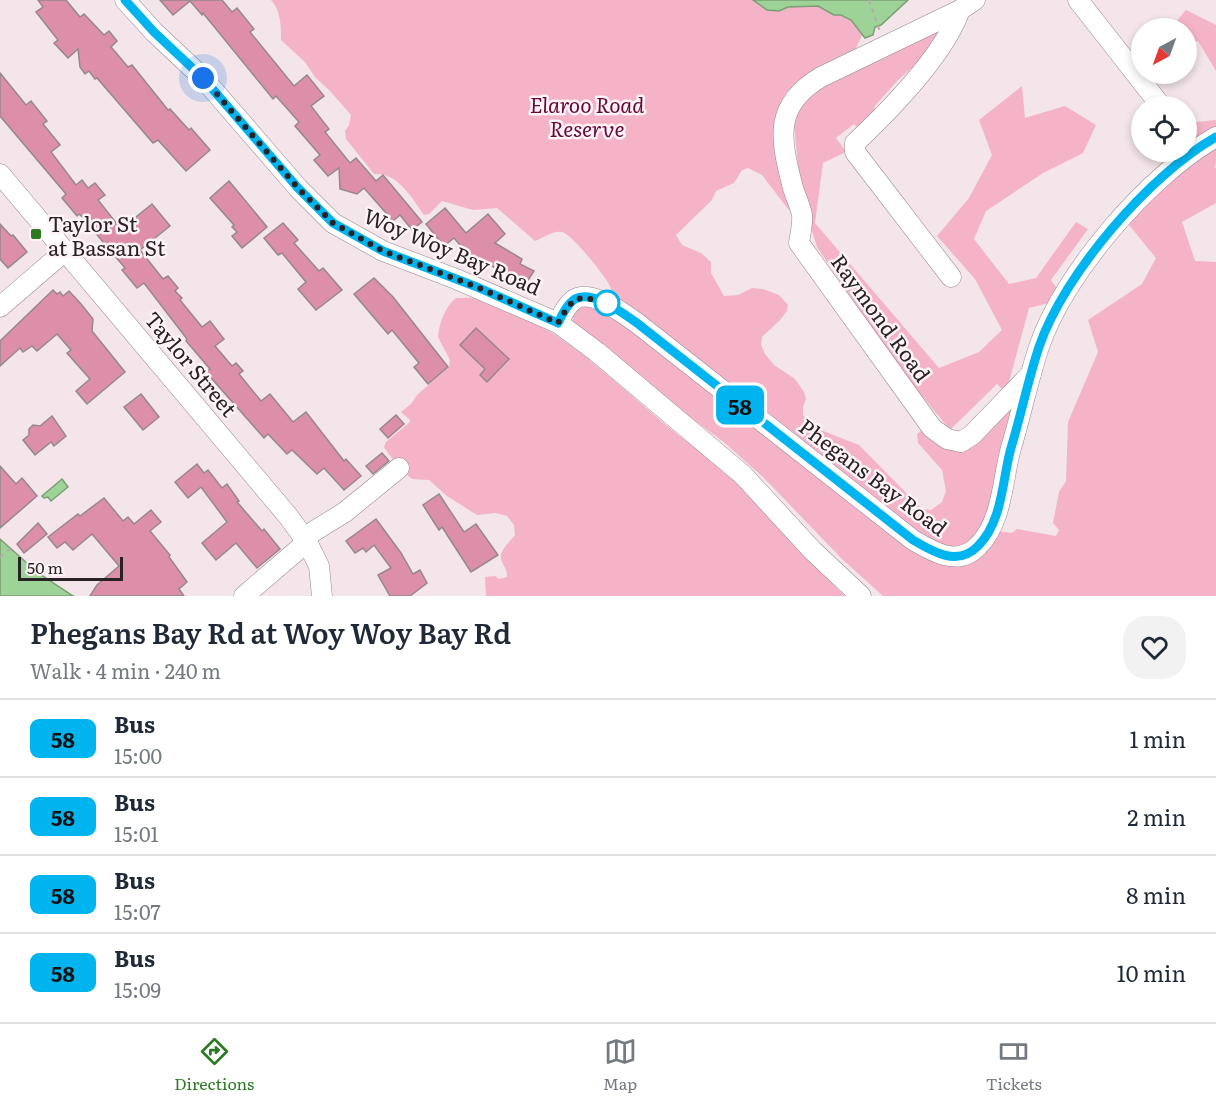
<!DOCTYPE html>
<html lang="en">
<head>
<meta charset="utf-8">
<style>
  body { margin:0; font-family:Literata,serif; background:#f2f2f3; color:#1f2937; height:100vh; display:flex; flex-direction:column; font-size:22px; white-space:nowrap }
  * { box-sizing:border-box; margin:0 }
  p { font-size:20px; color:#747a83 }
  .icon { flex:none; width:33px; height:33px; fill:none; stroke:currentColor; stroke-width:2; stroke-linecap:round; stroke-linejoin:round }
  .map { position:relative; height:596px; overflow:hidden }
  .panel { display:flex; flex-direction:column; background:#fff; flex:1 }
  .panel>* { flex:none }
  .badge { padding:0 12px; border-radius:9px; font-size:21px; line-height:39px }
  .needle { width:39px; rotate:221deg }
  .controls { position:absolute; left:1131px; top:18px; display:grid; gap:12px }
  .controls a { display:grid; place-items:center; width:66px; height:66px; border-radius:50%; background:#fff; box-shadow:0 3px 9px #0003; font-size:30px }
  .scale { position:absolute; left:18px; bottom:15px; width:105px; box-sizing:border-box; padding-left:6px; border:3px solid #282224; border-top:0; font-size:16px; line-height:21px; white-space:nowrap; color:#282224; -webkit-text-stroke:4px #fef3f6; paint-order:stroke }
  .you { position:absolute; width:30px; height:30px; margin:-15px; border:4px solid #fff; border-radius:50%; background:#1a73e8; box-shadow:0 0 0 9px #1a73e833 }
  .map>.badge { position:absolute; translate:-50% -50%; box-shadow:0 0 0 3px #fff }
  .round { display:grid; place-items:center; flex:none; width:63px; height:63px; border-radius:24px; background:#f2f2f3 }
  .summary { display:flex; align-items:center; justify-content:space-between; height:102px; padding:0 30px }
  h1 { font-size:28px; font-weight:600; line-height:45px }
  ul { padding:0; list-style:none }
  li { display:flex; align-items:center; gap:18px; height:78px; padding:0 30px; border-top:2px solid #e0e1e3 }
  li div { flex:1 }
  li b { display:block; font-size:22px }
  li em { font-style:normal }
  li .badge { min-width:66px; font-weight:700; text-align:center }
  .dock { display:flex; justify-content:space-around; align-items:center; height:84px; border-top:2px solid #e0e1e3; background:#fff; font-size:16px; color:#747a83 }
  .dock a { display:grid; justify-items:center; gap:3px }
  .dock .active { color:#2b7a22 }
  .map>svg:first-child { display:block }
  .green { fill:#f5b3c8 }
  .water { fill:#9ed397; stroke:#7b9e74; stroke-width:1.5 }
  .building { fill:#dd8fa9; stroke:#95888c; stroke-width:1.5 }
  .lines { fill:none; stroke-linecap:round; stroke-linejoin:round }
  .minor-casing { stroke:#95888c; stroke-width:21 }
  .path { stroke:#b6aaae; stroke-width:2; stroke-dasharray:4.5 4.5; stroke-linecap:butt }
  .minor { stroke:#fff; stroke-width:20 }
  .line-casing { stroke:#fff; stroke-width:14 }
  .line { stroke:#00b5ef; stroke-width:9 }
  .walk { stroke:#282224; stroke-width:6; stroke-dasharray:0 10.8 }
  .poi-dot { fill:#2b7a22; stroke:#fef3f6; stroke-width:2 }
  .stop-dot { fill:#fff; stroke:#00b5ef; stroke-width:3 }
  .labels { text-anchor:middle; dominant-baseline:central; stroke-width:5; stroke-linejoin:round; paint-order:stroke }
  .park-label { font-size:21px; font-style:italic; fill:#670837; stroke:#fef3f6 }
  .poi-label { font-size:21px; fill:#282224; stroke:#fef3f6; text-anchor:start }
  .street-label { font-size:21px; fill:#282224; stroke:#fef3f6 }
</style>
</head>
<body>
<div class="map">
<svg width="1216" height="596" viewBox="0 0 1216 596">
  <rect width="100%" height="100%" fill="#f3e5e9"/>
  <g class="green">
    <path d="M271,0H753L767,10L779,11L788,7L818,6L834,15H841L851,20L862,35L853,55C820,69 787,75 777,114L793,209L791,211L788,209L762,175L748,168L742,170L734,183L716,191L712,200L676,235L682,245L701,253L711,262V273L724,296L738,295L752,288L763,289L779,295L788,305L787,311L780,320L762,337L761,345L765,354L774,365L795,379L804,392L806,399L803,407V415L813,427L859,445L922,509L931,510L942,502L946,491L942,470L918,443L917,434L925,428L951,446L1009,405L1013,408L990,516L972,546L942,551L612,295C611,292 611,288 610,286C605,276 572,234 562,232C554,230 542,238 535,241L497,208L473,210L442,201L429,214L424,215C412,198 398,172 374,174L346,139L345,131L349,125L351,115L330,91L315,77L305,62L281,40C281,26 281,11 271,0Z"/>
    <polygon points="1186,10 1216,25 1216,71 1198,41 1187,42 1186,28 1171,28"/>
    <polygon points="940,26 944,31 926,56 898,80 874,107 878,115 861,132 854,124 836,138 846,152 823,163 815,223 939,368 979,352 1002,330 975,279 937,236 969,198 992,155 979,120 1022,86 1025,118 1065,106 1096,125 1083,153 1043,173 986,211 974,239 1009,284 1036,278 1076,222 1088,229 1051,280 1065,299 1029,308 1006,393 997,384 950,430 896,364 817,247 801,195 792,106 855,66"/>
    <polygon points="1216,120 1216,164 1214,168 1216,168 1216,203 1182,222 1195,261 1216,262 1216,596 883,596 842,559 765,479 725,443 663,397 574,324 572,317 576,311 585,306 607,310 940,560 997,531 1012,533 1017,529 1056,536 1059,530 1053,523 1059,492 1066,481 1068,422 1098,352 1088,320 1142,284 1156,258 1129,225 1161,171 1186,152 1187,123"/>
    <path d="M456,298C463,298 471,297 478,299C553,318 614,382 672,430C692,446 714,459 733,477C772,515 805,559 845,596H486L485,577L495,576L499,579L507,577C507,570 505,568 502,562C497,552 509,543 515,535L514,525L507,516L496,513L477,515L447,496L429,480L412,479C401,470 392,459 384,447L386,442L410,422V420L401,412L411,404L417,395L449,367L450,360L438,337C439,324 445,306 456,298Z"/>
  </g>
  <g class="water">
    <polygon points="753,0 908,0 881,25 875,27 873,35 865,38 851,20 841,15 834,15 818,6 788,7 779,11 767,10"/>
    <polygon points="62,479 68,487 51,501 48,497 44,498 42,496"/>
    <polygon points="0,539 38,573 73,596 0,596"/>
  </g>
  <g class="building">
    <polygon points="38,0 66,0 80,17 84,14 104,35 109,31 117,41 111,47 128,67 132,65 168,110 170,109 189,130 191,128 210,150 186,171 158,140 153,143 97,78 95,79 89,71 85,74 80,67 78,49 68,58 54,43 58,40 36,12 43,7"/>
    <polygon points="160,0 222,0 232,12 237,8 254,29 250,32 294,86 307,75 324,96 311,106 329,129 325,132 350,163 356,158 376,181 383,175 422,222 412,230 400,215 393,221 364,188 357,194 340,189 339,168 328,176 314,160 320,155 295,126 299,122 276,96 273,99 203,13 202,15 190,1 173,15"/>
    <polygon points="0,73 26,105 31,101 47,121 43,124 60,145 51,152 76,185 82,180 88,188 95,183 105,195 98,200 121,229 152,204 170,226 140,250 163,279 168,276 178,288 175,291 182,298 180,300 202,327 210,321 224,339 215,346 232,366 236,363 243,371 239,374 261,401 270,394 293,422 306,412 344,461 346,459 361,476 344,490 324,468 317,474 292,450 287,454 268,434 264,438 206,372 210,369 186,341 187,339 144,283 137,288 122,270 125,268 93,230 95,228 79,214 77,216 62,198 66,194 0,116"/>
    <polygon points="229,181 267,227 242,248 232,236 237,232 232,227 234,225 210,198"/>
    <polygon points="445,208 466,233 488,214 505,234 495,243 522,259 520,264 534,271 525,285 478,258 474,261 454,238 444,246 426,224"/>
    <polygon points="283,223 298,240 294,243 319,271 323,268 342,290 316,310 298,289 306,282 282,253 278,255 264,238"/>
    <polygon points="0,224 11,236 13,235 27,252 8,268 0,259"/>
    <polygon points="374,278 393,297 448,367 428,384 414,367 419,363 392,330 388,334 354,294"/>
    <polygon points="53,290 57,294 60,292 63,296 69,291 81,304 93,319 92,331 125,372 87,404 76,391 90,379 67,353 71,350 57,334 37,351 32,346 23,352 20,348 0,366 0,341"/>
    <polygon points="476,328 509,359 487,382 480,375 485,369 460,345"/>
    <polygon points="141,394 159,417 143,430 124,407"/>
    <polygon points="396,415 404,424 388,438 380,429"/>
    <polygon points="52,416 66,436 54,446 51,442 35,455 23,440 29,435 29,429 33,425 40,426"/>
    <polygon points="382,453 389,461 373,474 366,466"/>
    <polygon points="197,464 204,473 208,470 222,488 227,484 239,501 237,502 262,531 264,529 280,549 257,568 236,543 216,560 202,543 227,522 201,487 188,498 175,482"/>
    <polygon points="0,466 16,484 22,478 37,496 0,528"/>
    <polygon points="439,494 464,532 476,524 498,555 471,572 442,527 439,530 423,505"/>
    <polygon points="104,498 123,521 128,517 134,524 151,510 161,522 150,531 170,555 169,557 187,582 179,589 184,596 90,596 97,585 119,566 92,534 73,550 65,542 57,548 48,537 78,514 80,516"/>
    <polygon points="376,519 401,553 413,574 420,570 427,583 410,596 390,596 378,575 391,568 374,545 366,552 363,548 355,553 346,541"/>
    <polygon points="38,523 47,534 24,553 17,544"/>
  </g>
  <g class="lines">
    <g class="minor-casing">
      <g id="minor">
        <polyline points="125,0 154,32 203,78 298,188 333,223 383,251 456,279 558,323 597,352 743,475 813,551 861,596"/>
        <path d="M975,0L960,10L821,77C774,105 780,137 792,184C794,194 800,204 802,215C803,224 800,235 799,243L932,428L947,439L961,442L972,435L1031,374"/>
        <polyline points="1078,0 1161,106"/>
        <polyline points="0,174 288,516 307,542 319,566 322,596"/>
        <path d="M951,277L855,152V143C890,110 944,55 960,10"/>
        <polyline points="0,307 65,251"/>
        <path d="M558,323C562,315 567,304 575,299C592,289 624,314 637,323L913,540C933,552 958,567 978,546C1003,521 1002,480 1011,448C1021,415 1028,380 1039,347C1064,273 1149,175 1216,137"/>
        <polyline points="303,538 345,512 399,468"/>
        <polyline points="244,596 307,542"/>
      </g>
    </g>
    <g class="path">
      <polyline points="869,0 880,32"/>
      <polyline points="0,557 12,547"/>
      <polyline points="73,596 74,595"/>
    </g>
    <use href="#minor" class="minor"/>
  </g>
  <g class="lines">
    <g class="line-casing">
      <path id="line" d="M125,0L154,32L203,78L298,188L333,223L383,251L477,287L558,323C562,315 567,304 575,299C592,289 624,314 637,323L913,540C933,552 958,567 978,546C1003,521 1002,480 1011,448C1021,415 1028,380 1039,347C1064,274 1149,175 1216,137"/>
    </g>
    <use href="#line" class="line"/>
    <path class="walk" d="M203,78L298,188L333,223L383,251L477,287L558,323C575,294 576,295 607,303"/>
  </g>
  <rect class="poi-dot" x="30" y="228" width="12" height="12" rx="3"/>
  <circle class="stop-dot" cx="607" cy="303" r="12"/>
  <g class="labels">
    <g class="park-label">
      <text x="587" y="103">Elaroo Road<tspan x="587" dy="24">Reserve</tspan></text>
    </g>
    <g class="poi-label">
      <text x="48" y="222">Taylor St<tspan x="48" dy="24">at Bassan St</tspan></text>
    </g>
    <g class="street-label">
      <text transform="translate(453 250) rotate(23)">Woy Woy Bay Road</text>
      <text transform="translate(882 317) rotate(54)">Raymond Road</text>
      <text transform="translate(192 363) rotate(50)">Taylor Street</text>
      <text transform="translate(874 476) rotate(37)">Phegans Bay Road</text>
    </g>
  </g>
</svg>
<div class="controls">
<a><svg class="needle" viewBox="-14 -14 28 28"><path d="M0-13l5 13h-10z" fill="#e53935"/><path d="M0 13l5-13h-10z" fill="#747a83"/></svg></a>
<a><svg class="icon" aria-label="locate" viewBox="0 0 24 24"><circle cx="12" cy="12" r="6"/><path d="M12 2v4M12 18v4M2 12h4M18 12h4"/></svg></a>
</div>
<div class="scale">50 m</div>
<div class="you" style="left:203px;top:78px"></div>
<b class="badge" style="left:740px;top:405px;background:#00b5ef;color:#111">58</b>
</div>
<section class="panel">
<div class="summary"><div><h1>Phegans Bay Rd at Woy Woy Bay Rd</h1><p>Walk · 4 min · 240 m</p></div><a class="round"><svg class="icon" aria-label="heart" viewBox="0 0 24 24"><path d="M12 20l-8-8c-3-5 5-10 8-4 3-6 11-1 8 4z"/></svg></a></div>
<ul>
<li><span class="badge" style="background:#00b5ef;color:#111">58</span><div><b>Bus</b><p>15:00</p></div><em>1 min</em></li>
<li><span class="badge" style="background:#00b5ef;color:#111">58</span><div><b>Bus</b><p>15:01</p></div><em>2 min</em></li>
<li><span class="badge" style="background:#00b5ef;color:#111">58</span><div><b>Bus</b><p>15:07</p></div><em>8 min</em></li>
<li><span class="badge" style="background:#00b5ef;color:#111">58</span><div><b>Bus</b><p>15:09</p></div><em>10 min</em></li>
</ul>
</section>
<nav class="dock">
<a class="active"><svg class="icon" aria-label="directions" viewBox="0 0 24 24"><path d="M12 3l9 9-9 9-9-9zM9 14v-3h6M13 9l2 2-2 2"/></svg>Directions</a>
<a><svg class="icon" aria-label="map" viewBox="0 0 24 24"><path d="M3 6l6-2 6 2 6-2v14l-6 2-6-2-6 2zM9 4v14M15 6v14"/></svg>Map</a>
<a><svg class="icon" aria-label="tickets" viewBox="0 0 24 24"><path d="M3 7h18v10H3zM15 7v10"/></svg>Tickets</a>
</nav>
</body>
</html>
